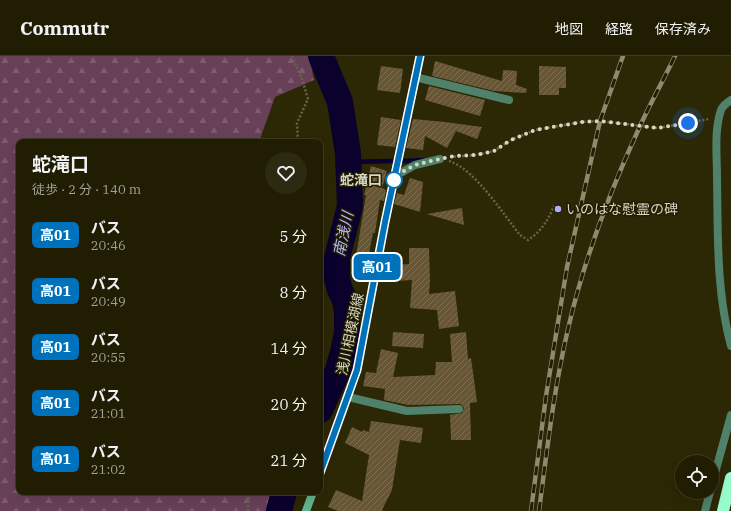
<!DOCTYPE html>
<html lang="ja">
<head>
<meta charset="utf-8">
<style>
  body { margin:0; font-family:"IBM Plex Serif","Noto Sans JP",serif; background:#2d2a12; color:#f1f3f6; height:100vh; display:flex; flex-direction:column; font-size:15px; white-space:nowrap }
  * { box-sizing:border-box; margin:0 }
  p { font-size:13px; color:#a2a29a }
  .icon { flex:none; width:22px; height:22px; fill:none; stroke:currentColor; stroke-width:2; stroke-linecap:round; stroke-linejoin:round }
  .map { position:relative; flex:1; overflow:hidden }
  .sheet { position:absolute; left:16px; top:83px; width:307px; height:356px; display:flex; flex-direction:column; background:#211d03; border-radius:8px; box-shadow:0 4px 16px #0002,0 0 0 1px #3e3b25 }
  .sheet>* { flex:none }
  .badge { padding:0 8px; border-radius:6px; font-size:14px; line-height:26px }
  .buttons { position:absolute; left:675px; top:399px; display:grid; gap:8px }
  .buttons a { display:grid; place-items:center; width:44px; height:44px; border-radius:50%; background:#211d03; box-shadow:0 4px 16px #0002,0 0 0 1px #3e3b25; font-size:20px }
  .you { position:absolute; width:20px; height:20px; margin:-10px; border:3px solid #fff; border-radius:50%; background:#1a73e8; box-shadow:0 0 0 6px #1a73e833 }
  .map>.badge { position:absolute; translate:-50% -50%; box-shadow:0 0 0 2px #fff }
  .round { display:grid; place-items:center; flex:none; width:42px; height:42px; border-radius:21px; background:#2d2a12 }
  .headline { display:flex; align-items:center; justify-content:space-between; height:68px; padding:0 16px }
  h1 { font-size:19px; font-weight:700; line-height:30px }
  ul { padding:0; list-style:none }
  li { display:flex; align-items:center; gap:12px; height:56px; padding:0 16px }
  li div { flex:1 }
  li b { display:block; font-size:15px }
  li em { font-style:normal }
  li .badge { min-width:44px; font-weight:700; text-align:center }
  header { display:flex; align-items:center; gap:24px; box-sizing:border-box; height:56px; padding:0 20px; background:#211d03; border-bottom:1px solid #3e3b25 }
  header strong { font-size:19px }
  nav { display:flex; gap:22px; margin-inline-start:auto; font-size:14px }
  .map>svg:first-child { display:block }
  .forest { fill:url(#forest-firs) }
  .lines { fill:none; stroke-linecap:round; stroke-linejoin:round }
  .stream { stroke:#0a012d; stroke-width:4.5 }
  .river { stroke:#0a012d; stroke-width:26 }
  .building { fill:url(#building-hatch) }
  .path { stroke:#686447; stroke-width:2.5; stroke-dasharray:2 2; stroke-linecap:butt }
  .lane { stroke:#50816a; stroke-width:8 }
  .street { stroke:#50816a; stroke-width:8 }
  .secondary { stroke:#63b58f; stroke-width:8 }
  .highway { stroke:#98fccd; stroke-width:12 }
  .rail-casing { stroke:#8d8a6f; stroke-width:4.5 }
  .rail { stroke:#221e00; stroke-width:3; stroke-dasharray:9; stroke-linecap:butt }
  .line-casing { stroke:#fff; stroke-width:9 }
  .line { stroke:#0072bc; stroke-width:6 }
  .walk { stroke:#d8d6c2; stroke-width:4; stroke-dasharray:0 7.2 }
  .stop-dot { fill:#fff; stroke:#0072bc; stroke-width:2 }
  .poi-dot { fill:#adaffb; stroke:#221e00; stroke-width:1.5 }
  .labels { text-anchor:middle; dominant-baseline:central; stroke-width:3; stroke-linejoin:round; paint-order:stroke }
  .stop-label { font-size:14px; font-weight:bold; fill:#d8d6c2; stroke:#221e00; text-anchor:end }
  .poi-label { font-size:14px; fill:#d8d6c2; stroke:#221e00; text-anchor:start }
  .street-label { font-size:14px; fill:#d8d6c2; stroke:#221e00 }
  .water-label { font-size:15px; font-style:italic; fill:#b6b9fa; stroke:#221e00 }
</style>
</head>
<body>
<header>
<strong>Commutr</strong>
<nav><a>地図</a><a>経路</a><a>保存済み</a></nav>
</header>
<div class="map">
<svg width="731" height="455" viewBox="0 0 731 455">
  <defs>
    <pattern id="forest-firs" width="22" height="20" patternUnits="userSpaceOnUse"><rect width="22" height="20" fill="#684159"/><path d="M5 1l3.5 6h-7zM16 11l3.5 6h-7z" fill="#7d5c6f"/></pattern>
    <pattern id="building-hatch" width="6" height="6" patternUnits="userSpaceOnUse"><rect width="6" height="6" fill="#675636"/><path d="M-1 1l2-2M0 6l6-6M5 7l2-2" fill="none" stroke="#7c6e51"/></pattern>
  </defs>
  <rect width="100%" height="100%" fill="#2c2704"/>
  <polygon class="forest" points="0,0 309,0 314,24 275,41 259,86 19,86 19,436 284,436 282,455 0,455"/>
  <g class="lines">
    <g class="stream">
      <polyline points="403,105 423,104"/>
      <polyline points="348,106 392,105"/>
    </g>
    <g class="river">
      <polyline points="320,354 338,314 343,296 347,277 347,257 345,244 340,234 337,223 337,202 350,150 348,97 340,46 321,0"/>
      <polyline points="279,455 284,436"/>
    </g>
  </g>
  <g class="building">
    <polygon points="435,5 502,25 503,14 517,15 516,29 527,33 526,37 494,35 432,20"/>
    <polygon points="381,10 403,13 400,37 377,34"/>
    <polygon points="539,10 566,11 566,32 559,32 559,39 539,39"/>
    <polygon points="429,30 485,44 480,60 425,44"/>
    <polygon points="381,61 401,64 395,91 377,89"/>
    <polygon points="413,63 445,66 482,71 477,83 456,75 447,92 425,80 423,94 406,92"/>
    <polygon points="371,110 387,115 382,132 386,134 384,145 380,144 375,177 373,177 368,202 356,200 366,139 364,139"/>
    <polygon points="410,122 423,126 420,156 394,148 397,137 404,139"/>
    <polygon points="462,152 464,169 427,158"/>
    <polygon points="409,192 429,192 430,226 429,238 455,235 459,270 439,273 437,254 410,252 412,224 397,225 397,209 409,208"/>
    <polygon points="393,276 424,278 423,292 392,290"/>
    <polygon points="466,276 468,303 471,302 477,346 470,347 471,384 451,384 450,359 462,357 464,352 461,348 408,349 384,344 385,333 363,330 366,316 376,317 381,293 398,297 393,321 435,319 436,306 452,306 450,278"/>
    <polygon points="371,365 423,372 421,387 400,384 392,434 382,454 384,455 338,455 328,451 336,434 362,445 369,399 345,387 352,371 362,376 363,374 369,376"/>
  </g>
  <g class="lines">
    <g class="path">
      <polyline points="292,0 302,23 308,43 297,67 298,86"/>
      <polyline points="450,101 476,99 494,95 511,84 535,74 581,66 600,65 658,72 709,63"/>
      <path d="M449,105C475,113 503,158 520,179L528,184C541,176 548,164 554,150"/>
      <polyline points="248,455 248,446 251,436"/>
    </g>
    <g class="lane">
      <polyline points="415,21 509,44"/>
      <polyline points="395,120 415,109 440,103"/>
      <polyline points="348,341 407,355 459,353"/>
    </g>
    <g class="street">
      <path d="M731,44C727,47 723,49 721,54C714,75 717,99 717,121C718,177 716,235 731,290"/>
      <polyline points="712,428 731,359"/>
      <polyline points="705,455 710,436"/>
    </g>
    <g class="secondary">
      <polyline points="320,417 357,314 385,166 420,0"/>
      <polyline points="306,455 313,436"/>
    </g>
    <polyline class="highway" points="723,455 731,422"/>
    <g class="rail-casing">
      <g id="rail">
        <polyline points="531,455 546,340 567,211 600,65 623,0"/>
        <path d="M539,455C547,394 554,332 568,273C584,203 610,135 640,70C651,46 664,23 675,0"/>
      </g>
    </g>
    <use href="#rail" class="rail"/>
  </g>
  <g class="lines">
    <g class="line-casing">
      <polyline id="line" points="320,417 357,314 385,166 420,0"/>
    </g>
    <use href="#line" class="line"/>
    <polyline class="walk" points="394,124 395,120 415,109 431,105 454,100 476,99 494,95 511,84 535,74 582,66 600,65 658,72 688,67"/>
  </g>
  <circle class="stop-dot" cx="394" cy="124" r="8"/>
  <circle class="poi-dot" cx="558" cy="153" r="4"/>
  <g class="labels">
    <g class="stop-label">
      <text x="382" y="124">蛇滝口</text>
    </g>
    <g class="poi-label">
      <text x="566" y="153">いのはな慰霊の碑</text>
    </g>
    <g class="street-label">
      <text transform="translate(350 278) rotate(-78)">浅川相模湖線</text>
    </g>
    <g class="water-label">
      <text transform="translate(343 178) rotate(-78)">南浅川</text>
    </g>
  </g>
</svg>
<div class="buttons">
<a><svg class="icon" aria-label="locate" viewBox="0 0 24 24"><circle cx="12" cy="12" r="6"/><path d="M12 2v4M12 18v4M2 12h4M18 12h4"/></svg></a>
</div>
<div class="you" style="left:688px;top:67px"></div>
<b class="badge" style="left:377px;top:211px;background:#0072bc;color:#fff">高01</b>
<section class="sheet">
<div class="headline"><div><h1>蛇滝口</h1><p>徒歩 · 2 分 · 140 m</p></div><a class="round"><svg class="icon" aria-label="heart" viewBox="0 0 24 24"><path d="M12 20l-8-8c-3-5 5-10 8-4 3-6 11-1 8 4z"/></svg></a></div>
<ul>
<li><span class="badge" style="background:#0072bc;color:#fff">高01</span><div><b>バス</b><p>20:46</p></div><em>5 分</em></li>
<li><span class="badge" style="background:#0072bc;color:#fff">高01</span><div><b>バス</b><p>20:49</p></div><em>8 分</em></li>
<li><span class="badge" style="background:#0072bc;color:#fff">高01</span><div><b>バス</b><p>20:55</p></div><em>14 分</em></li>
<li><span class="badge" style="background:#0072bc;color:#fff">高01</span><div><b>バス</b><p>21:01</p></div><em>20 分</em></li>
<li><span class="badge" style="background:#0072bc;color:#fff">高01</span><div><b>バス</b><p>21:02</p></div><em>21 分</em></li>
</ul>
</section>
</div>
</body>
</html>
